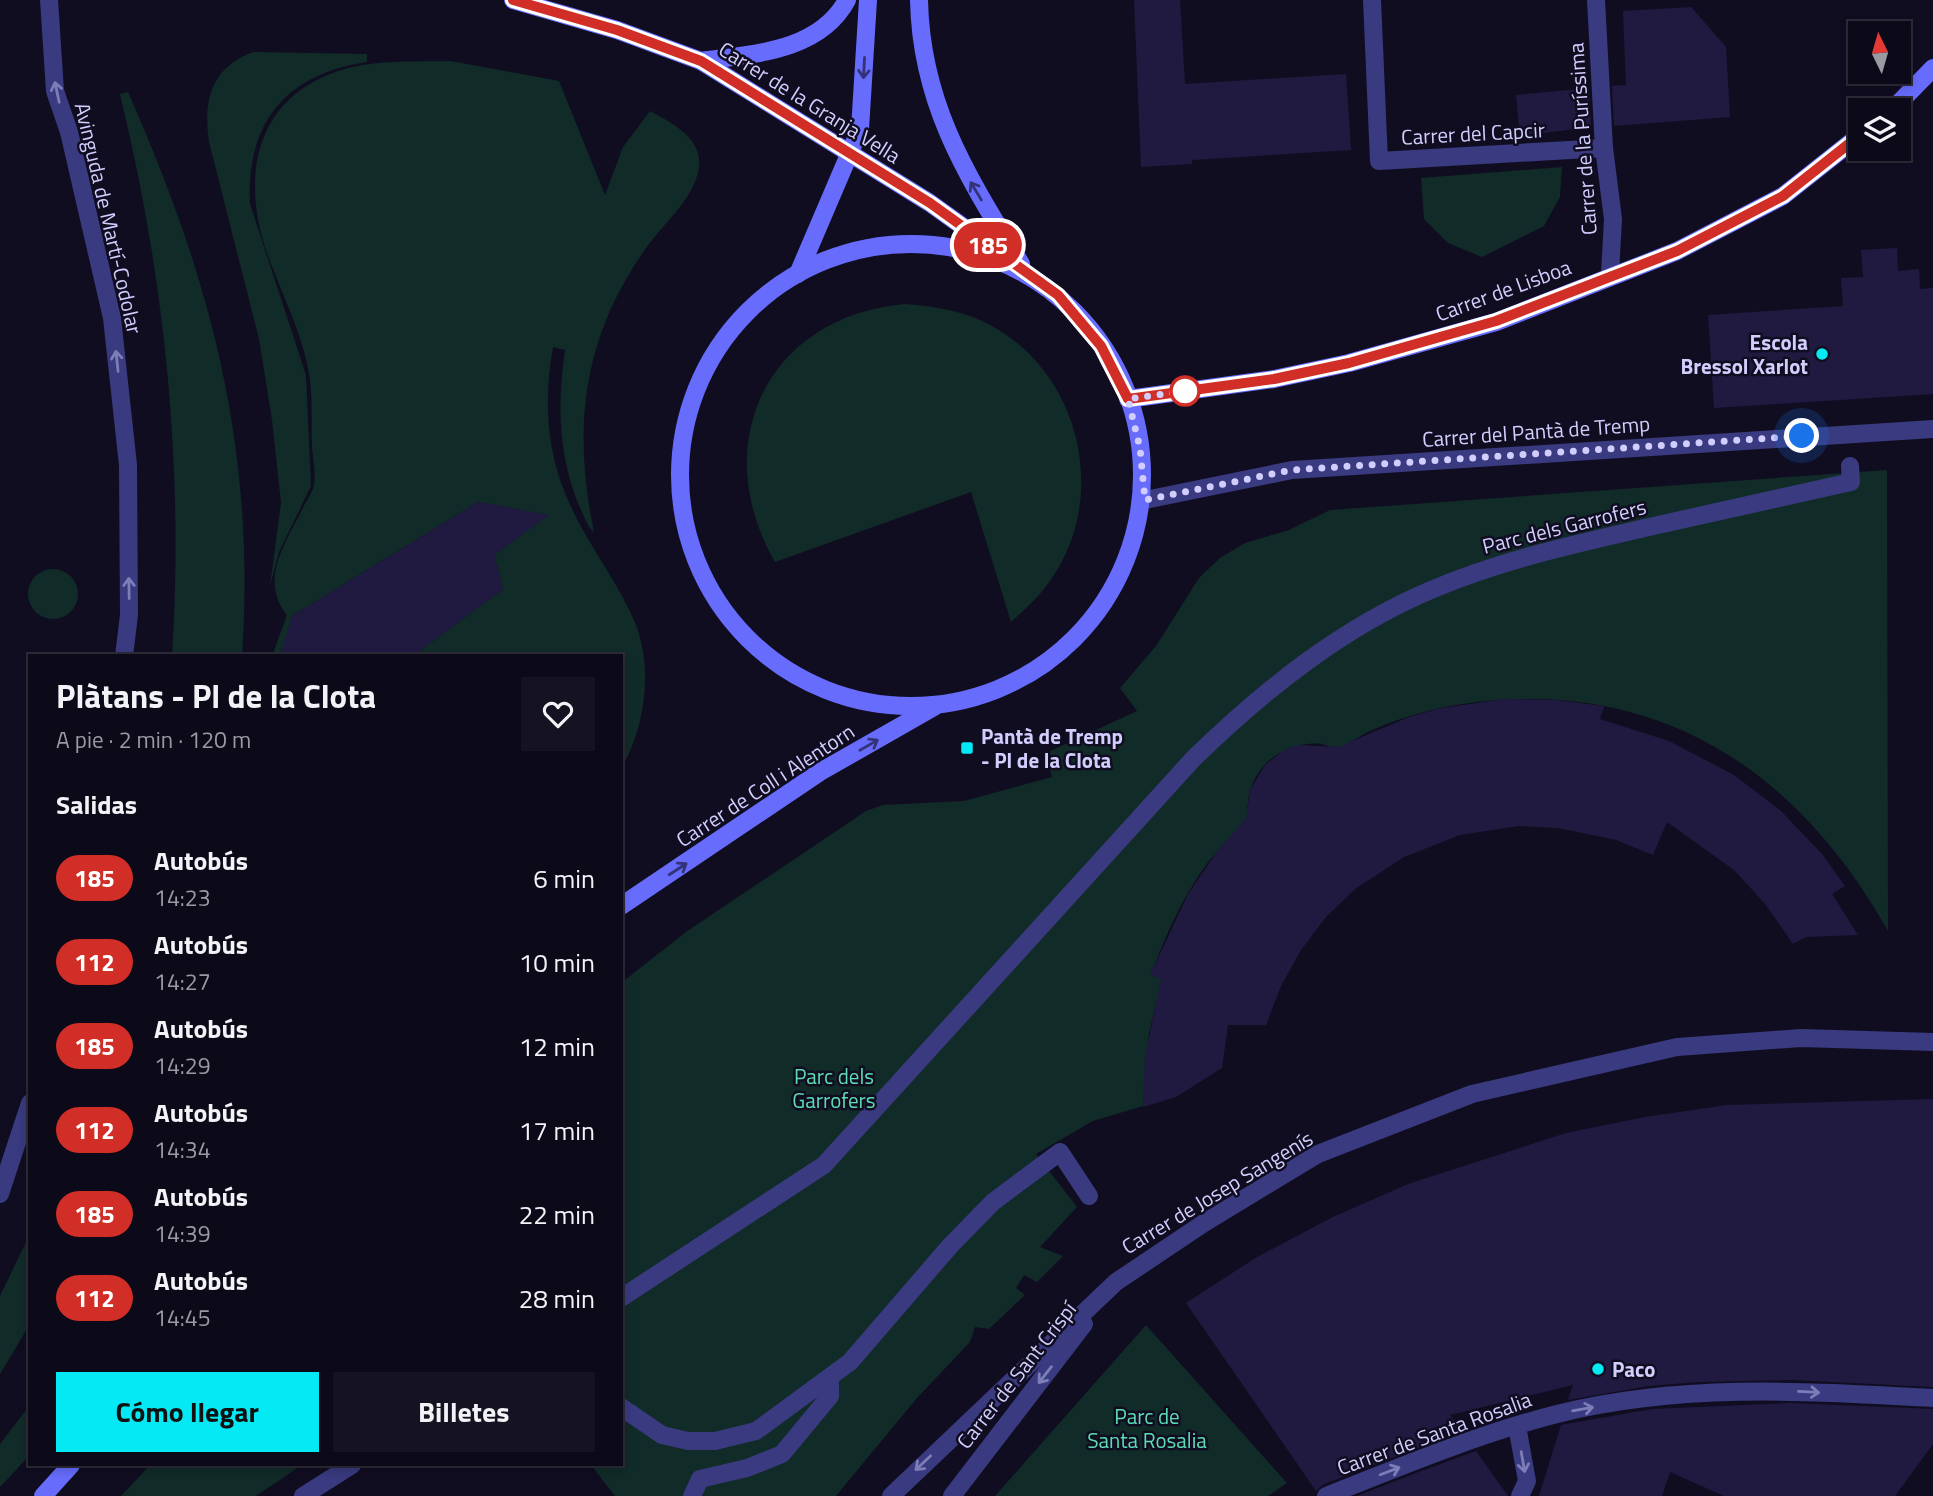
<!DOCTYPE html>
<html lang="es">
<head>
<meta charset="utf-8">
<style>
  body { margin:0; font-family:"Titillium Web",sans-serif; background:#151322; color:#f1f3f6; height:100vh; display:flex; flex-direction:column; font-size:26px; white-space:nowrap }
  * { box-sizing:border-box; margin:0 }
  p { font-size:23px; color:#9a9aa2 }
  .icon { flex:none; width:38px; height:38px; fill:none; stroke:currentColor; stroke-width:2; stroke-linecap:round; stroke-linejoin:round }
  .map { position:relative; flex:1; overflow:hidden }
  .drawer { position:absolute; left:28px; top:654px; width:595px; height:812px; display:flex; flex-direction:column; background:#0c0a19; border-radius:0px; box-shadow:0 4px 10px #0003,0 0 0 2px #2c2b38 }
  .drawer>* { flex:none }
  .badge { padding:0 14px; border-radius:23px; font-size:24px; line-height:46px }
  .needle { width:46px; rotate:355deg }
  .controls { position:absolute; left:1848px; top:21px; display:grid; gap:14px }
  .controls a { display:grid; place-items:center; width:63px; height:63px; border-radius:0px; background:#0c0a19; box-shadow:0 4px 10px #0003,0 0 0 2px #2c2b38; font-size:35px }
  .you { position:absolute; width:35px; height:35px; margin:-18px; border:5px solid #fff; border-radius:50%; background:#1a73e8; box-shadow:0 0 0 10px #1a73e833 }
  .map>.badge { position:absolute; translate:-50% -50%; box-shadow:0 0 0 4px #fff }
  h2 { padding:0 28px; font-size:26px; line-height:63px }
  .round { display:grid; place-items:center; flex:none; width:74px; height:74px; border-radius:0px; background:#151322 }
  .summary { display:flex; align-items:center; justify-content:space-between; height:119px; padding:0 28px }
  h1 { font-size:33px; font-weight:700; line-height:52px }
  .cta { display:flex; gap:14px; margin-top:auto; padding:14px 28px }
  .cta a { flex:1; height:80px; border-radius:0px; background:#04e9f4; color:#111; font-size:28px; font-weight:700; line-height:80px; text-align:center }
  .cta a+a { background:#151322; color:#f1f3f6 }
  ul { padding:0; list-style:none }
  li { display:flex; align-items:center; gap:21px; height:84px; padding:0 28px }
  li div { flex:1 }
  li b { display:block; font-size:26px }
  li em { font-style:normal }
  li .badge { min-width:77px; font-weight:700; text-align:center }
  .map>svg:first-child { display:block }
  .green { fill:#112b28 }
  .building { fill:#201a41 }
  .lines { fill:none; stroke-linecap:round; stroke-linejoin:round }
  .street { stroke:#393a7f; stroke-width:18 }
  .secondary { stroke:#676cfc; stroke-width:18 }
  .oneway { stroke:#333379 }
  .oneway2 { stroke:#7d7db8 }
  .line-casing { stroke:#fff; stroke-width:16 }
  .line { stroke:#d02e26; stroke-width:10 }
  .walk { stroke:#d1cefe; stroke-width:7; stroke-dasharray:0 12.6 }
  .poi-dot { fill:#04e9f4; stroke:#100d21; stroke-width:2.5 }
  .stop-dot { fill:#fff; stroke:#d02e26; stroke-width:3.5 }
  .labels { text-anchor:middle; dominant-baseline:central; stroke-width:5; stroke-linejoin:round; paint-order:stroke }
  .street-label { font-size:21px; fill:#d1cefe; stroke:#100d21 }
  .poi-label { font-size:21px; font-weight:bold; fill:#d1cefe; stroke:#100d21; text-anchor:start }
  .park-label { font-size:21px; fill:#5cddb5; stroke:#100d21 }
</style>
</head>
<body>
<div class="map">
<svg width="1933" height="1496" viewBox="0 0 1933 1496">
  <rect width="100%" height="100%" fill="#100d21"/>
  <g class="green">
    <path d="M253,52L367,54V62C286,74 246,122 250,204L306,375L311,486L279,552L270,586L281,503L272,420L259,339L209,142C203,100 211,68 253,52Z"/>
    <path d="M451,61L559,81L605,195L623,147L650,111C672,123 703,138 699,168C694,199 663,224 646,248C583,337 572,427 594,532C588,528 585,518 581,510C558,459 557,404 565,350L553,347C544,397 546,446 565,493C583,539 619,582 636,625C653,670 645,728 621,769V656H413L503,589L494,555L547,515L478,502L292,616L282,656H272L287,615C259,581 285,543 303,508C306,501 313,492 314,485C316,473 313,459 312,447C311,423 313,397 309,373C301,329 279,289 265,247C243,178 254,104 330,74C366,59 412,62 451,61Z"/>
    <path d="M128,92C211,280 256,448 242,656H172C184,466 165,279 120,94Z"/>
    <polygon points="1562,167 1560,197 1544,226 1482,257 1448,243 1424,219 1421,178"/>
    <path d="M905,304C935,306 965,311 992,326C1079,374 1108,492 1054,575C1042,594 1027,608 1011,622L971,492L775,562C707,444 767,316 905,304Z"/>
    <path d="M1887,470L1888,931C1795,765 1650,674 1456,705C1427,710 1397,719 1370,731C1361,735 1347,746 1337,748C1333,748 1326,745 1322,744C1304,742 1287,748 1272,758C1258,769 1249,786 1248,803C1247,807 1248,815 1247,819C1241,831 1218,850 1208,862C1183,897 1165,935 1151,975L1162,979L1149,1033L1143,1106L1093,1121L1036,1154L1077,1207L1040,1247L1063,1256L1037,1282L1024,1275L1016,1288L1025,1295L989,1329L975,1327L970,1342L917,1398L836,1496H615L591,1465H621V983L686,932L866,811L883,805L964,801L1052,777L1046,753L1137,711L1120,688L1156,646L1199,578L1220,558L1245,543L1289,530L1330,510Z"/>
    <circle cx="53" cy="594" r="25"/>
    <polygon points="30,1234 30,1324 0,1374 0,1296"/>
    <polygon points="1146,1325 1287,1483 1268,1496 995,1496"/>
    <polygon points="30,1405 30,1455 0,1487 0,1444"/>
    <polygon points="150,1465 302,1465 256,1496 121,1496"/>
  </g>
  <g class="building">
    <polygon points="1134,0 1180,0 1185,84 1346,74 1351,150 1192,160 1192,164 1141,167"/>
    <polygon points="1691,7 1726,47 1730,117 1614,126 1612,86 1626,85 1623,11"/>
    <polygon points="1589,88 1591,127 1520,136 1516,95"/>
    <polygon points="1897,248 1898,271 1919,269 1920,289 1933,288 1933,394 1714,408 1708,315 1843,306 1841,278 1863,277 1861,250"/>
    <polygon points="478,502 549,515 494,555 503,589 413,656 280,656 292,616"/>
    <polygon points="1506,699 1555,700 1604,706 1600,719 1669,741 1734,775 1781,811 1822,854 1845,886 1832,894 1858,935 1806,937 1793,944 1766,905 1734,870 1667,822 1653,855 1616,840 1558,828 1519,826 1460,835 1404,857 1355,889 1326,917 1301,950 1281,986 1266,1025 1228,1025 1222,1068 1176,1097 1143,1107 1145,1057 1161,979 1150,975 1188,894 1218,850 1246,819 1250,790 1265,765 1283,751 1298,745 1338,747 1409,717 1441,708"/>
    <polygon points="1933,1099 1933,1387 1792,1380 1697,1382 1649,1386 1568,1400 1573,1385 1450,1415 1462,1431 1322,1485 1316,1491 1186,1303 1257,1257 1333,1217 1408,1184 1566,1133 1645,1117 1727,1105"/>
    <polygon points="1791,1403 1933,1409 1933,1444 1895,1496 1724,1496 1670,1472 1662,1496 1539,1496 1561,1425 1652,1409"/>
    <polygon points="1476,1451 1508,1496 1357,1496 1416,1473"/>
  </g>
  <g class="lines">
    <g class="street">
      <polyline points="49,0 55,91 69,132 112,318 128,465 129,615 124,656"/>
      <polyline points="1372,0 1379,161 1604,148"/>
      <polyline points="1596,0 1604,148 1613,219 1610,274"/>
      <polyline points="1145,500 1292,470 1933,429"/>
      <polyline points="0,1194 30,1103"/>
      <path d="M621,1298L824,1165L1194,758C1263,691 1341,628 1431,590C1501,560 1575,544 1649,527C1717,512 1784,497 1851,482L1850,466"/>
      <polyline points="621,1407 662,1435 688,1441 715,1441 756,1431 850,1362 950,1246 993,1202 1060,1152 1089,1196"/>
      <polyline points="1517,1426 1527,1481 1520,1496"/>
      <polyline points="303,1496 352,1465"/>
      <polyline points="692,1496 700,1479 747,1468 782,1454 830,1396 830,1379"/>
      <polyline points="891,1496 1116,1282 1204,1223 1318,1154 1472,1094 1677,1047 1801,1038 1933,1042"/>
      <polyline points="952,1496 1084,1324"/>
      <path d="M1326,1496C1402,1466 1478,1434 1557,1414C1681,1383 1807,1391 1933,1398"/>
    </g>
    <g class="secondary">
      <polyline points="513,0 617,30 701,61 930,203 1004,256"/>
      <path d="M919,0C921,105 968,177 1021,264"/>
      <path d="M701,61C752,54 819,52 847,0"/>
      <polyline points="1892,110 1933,68"/>
      <circle cx="911" cy="475" r="231"/>
      <polyline points="798,274 860,129 868,0"/>
      <polyline points="1128,399 1274,379 1349,363 1496,322 1677,251 1783,196 1860,135"/>
      <polyline points="621,906 820,772 934,707"/>
      <polyline points="43,1496 71,1465"/>
    </g>
  </g>
  <defs><path id="oneway-shaft" d="M-6 0H5M1.5-3L5.5 0L1.5 3" fill="none" stroke-width="1.6" stroke-linecap="round" stroke-linejoin="round" transform="scale(1.75)"/></defs>
  <g class="oneway">
    <use href="#oneway-shaft" transform="translate(864 68) rotate(93)"/>
    <use href="#oneway-shaft" transform="translate(976 191) rotate(-121)"/>
    <use href="#oneway-shaft" transform="translate(869 745) rotate(-30)"/>
    <use href="#oneway-shaft" transform="translate(678 869) rotate(-33)"/>
  </g>
  <g class="oneway2">
    <use href="#oneway-shaft" transform="translate(57 92) rotate(-102)"/>
    <use href="#oneway-shaft" transform="translate(117 361) rotate(-96)"/>
    <use href="#oneway-shaft" transform="translate(129 588) rotate(-91)"/>
    <use href="#oneway-shaft" transform="translate(1045 1375) rotate(128)"/>
    <use href="#oneway-shaft" transform="translate(1809 1392) rotate(3)"/>
    <use href="#oneway-shaft" transform="translate(1583 1409) rotate(-10)"/>
    <use href="#oneway-shaft" transform="translate(1523 1462) rotate(80)"/>
    <use href="#oneway-shaft" transform="translate(923 1463) rotate(137)"/>
    <use href="#oneway-shaft" transform="translate(1390 1471) rotate(-21)"/>
  </g>
  <g class="lines">
    <g class="line-casing">
      <polyline id="line" points="513,0 617,30 701,61 930,203 1058,295 1101,346 1128,399 1274,379 1349,363 1496,321 1677,251 1783,196 1860,135"/>
    </g>
    <use href="#line" class="line"/>
    <polyline class="walk" points="1185,391 1128,399 1140,448 1145,500 1292,470 1802,436"/>
  </g>
  <g class="poi-dot">
    <circle cx="1822" cy="354" r="7"/>
    <rect x="960" y="741" width="14" height="14" rx="3.5"/>
    <circle cx="1598" cy="1369" r="7"/>
  </g>
  <circle class="stop-dot" cx="1185" cy="391" r="14"/>
  <g class="labels">
    <g class="street-label">
      <text transform="translate(810 102) rotate(32)">Carrer de la Granja Vella</text>
      <text transform="translate(1473 133) rotate(-3)">Carrer del Capcir</text>
      <text transform="translate(1582 139) rotate(-94)">Carrer de la Puríssima</text>
      <text transform="translate(109 218) rotate(77)">Avinguda de Martí-Codolar</text>
      <text transform="translate(1503 290) rotate(-20)">Carrer de Lisboa</text>
      <text transform="translate(1536 431) rotate(-4)">Carrer del Pantà de Tremp</text>
      <text transform="translate(1564 526) rotate(-14)">Parc dels Garrofers</text>
      <text transform="translate(765 785) rotate(-33)">Carrer de Coll i Alentorn</text>
      <text transform="translate(1217 1192) rotate(-31)">Carrer de Josep Sangenís</text>
      <text transform="translate(1016 1375) rotate(-52)">Carrer de Sant Crispí</text>
      <text transform="translate(1434 1433) rotate(-20)">Carrer de Santa Rosalia</text>
    </g>
    <g class="poi-label">
      <text x="1808" y="342" text-anchor="end">Escola<tspan x="1808" dy="24">Bressol Xarlot</tspan></text>
      <text x="981" y="736">Pantà de Tremp<tspan x="981" dy="24">- Pl de la Clota</tspan></text>
      <text x="1612" y="1369">Paco</text>
    </g>
    <g class="park-label">
      <text x="834" y="1076">Parc dels<tspan x="834" dy="24">Garrofers</tspan></text>
      <text x="1147" y="1416">Parc de<tspan x="1147" dy="24">Santa Rosalia</tspan></text>
    </g>
  </g>
</svg>
<div class="controls">
<a><svg class="needle" viewBox="-14 -14 28 28"><path d="M0-13l5 13h-10z" fill="#e53935"/><path d="M0 13l5-13h-10z" fill="#9a9aa2"/></svg></a>
<a><svg class="icon" aria-label="layers" viewBox="0 0 24 24"><path d="M12 4l9 5-9 5-9-5zM3 14l9 5 9-5"/></svg></a>
</div>
<div class="you" style="left:1802px;top:436px"></div>
<b class="badge" style="left:988px;top:245px;background:#d02e26;color:#fff">185</b>
<section class="drawer">
<div class="summary"><div><h1>Plàtans - Pl de la Clota</h1><p>A pie · 2 min · 120 m</p></div><a class="round"><svg class="icon" aria-label="heart" viewBox="0 0 24 24"><path d="M12 20l-8-8c-3-5 5-10 8-4 3-6 11-1 8 4z"/></svg></a></div>
<h2>Salidas</h2>
<ul>
<li><span class="badge" style="background:#d02e26;color:#fff">185</span><div><b>Autobús</b><p>14:23</p></div><em>6 min</em></li>
<li><span class="badge" style="background:#d02e26;color:#fff">112</span><div><b>Autobús</b><p>14:27</p></div><em>10 min</em></li>
<li><span class="badge" style="background:#d02e26;color:#fff">185</span><div><b>Autobús</b><p>14:29</p></div><em>12 min</em></li>
<li><span class="badge" style="background:#d02e26;color:#fff">112</span><div><b>Autobús</b><p>14:34</p></div><em>17 min</em></li>
<li><span class="badge" style="background:#d02e26;color:#fff">185</span><div><b>Autobús</b><p>14:39</p></div><em>22 min</em></li>
<li><span class="badge" style="background:#d02e26;color:#fff">112</span><div><b>Autobús</b><p>14:45</p></div><em>28 min</em></li>
</ul>
<div class="cta"><a>Cómo llegar</a><a>Billetes</a></div>
</section>
</div>
</body>
</html>
